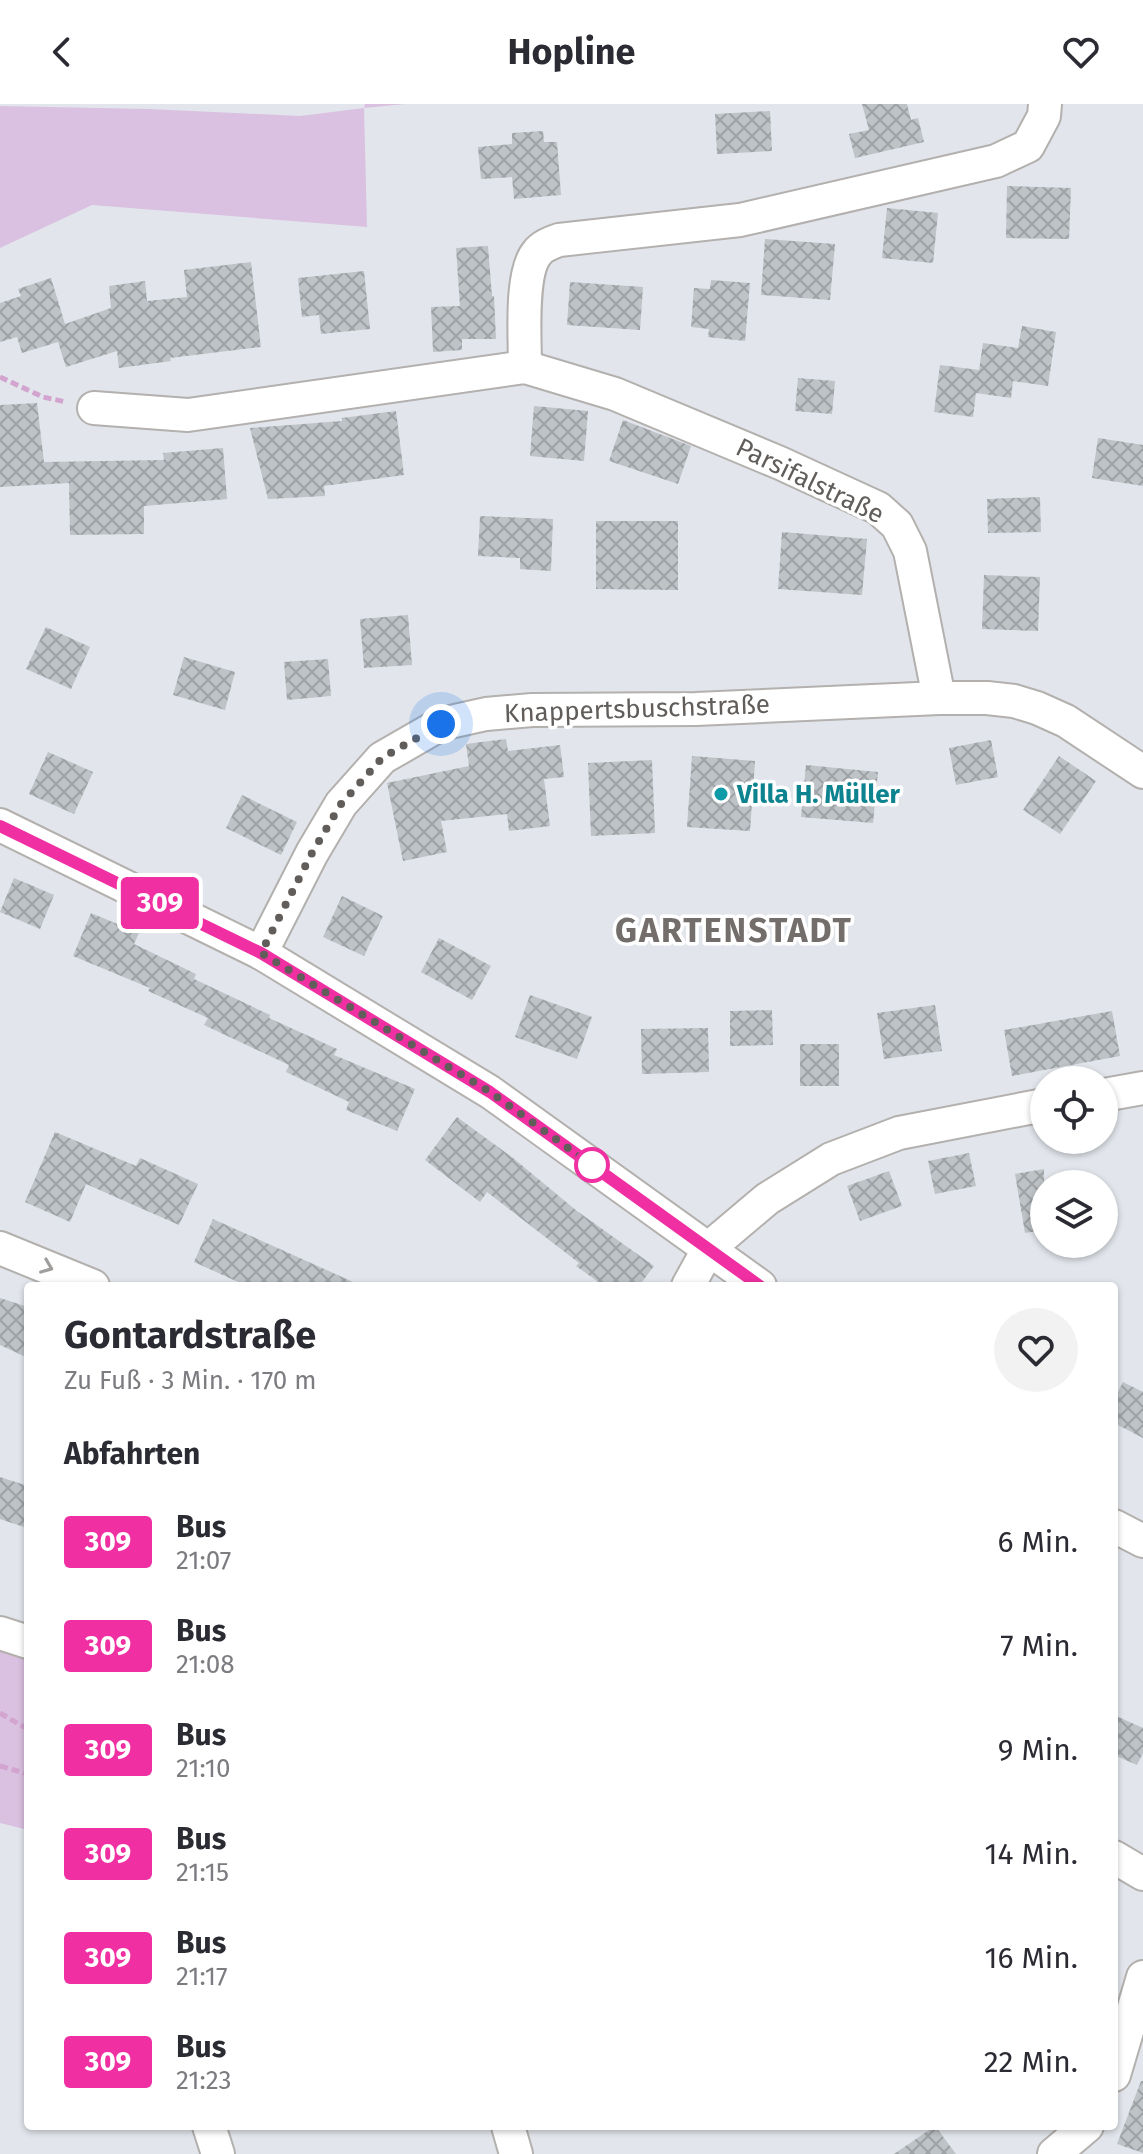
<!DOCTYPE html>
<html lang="de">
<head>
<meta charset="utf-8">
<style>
  body { margin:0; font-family:"Fira Sans",sans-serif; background:#f2f2f3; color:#2b2b33; height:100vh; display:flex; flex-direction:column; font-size:30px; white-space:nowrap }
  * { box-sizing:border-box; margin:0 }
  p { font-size:26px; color:#7c7c81 }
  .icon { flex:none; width:44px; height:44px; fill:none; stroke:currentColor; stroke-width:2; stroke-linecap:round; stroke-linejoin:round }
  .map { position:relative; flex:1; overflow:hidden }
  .details { position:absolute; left:24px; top:1178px; width:1094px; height:848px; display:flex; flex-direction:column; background:#fff; border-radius:8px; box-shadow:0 2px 6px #0004 }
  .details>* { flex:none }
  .badge { padding:0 16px; border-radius:6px; font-size:28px; line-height:52px }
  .tools { position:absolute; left:1030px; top:962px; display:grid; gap:16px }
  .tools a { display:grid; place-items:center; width:88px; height:88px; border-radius:50%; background:#fff; box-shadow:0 2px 6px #0004; font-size:40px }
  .you { position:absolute; width:40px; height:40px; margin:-20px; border:6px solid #fff; border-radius:50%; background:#1a73e8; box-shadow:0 0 0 12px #1a73e833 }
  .map>.badge { position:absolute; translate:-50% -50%; box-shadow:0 0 0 4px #fff }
  h2 { padding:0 40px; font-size:30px; line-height:72px }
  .round { display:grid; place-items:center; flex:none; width:84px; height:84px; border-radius:42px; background:#f2f2f3 }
  .headline { display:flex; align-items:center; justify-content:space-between; height:136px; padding:0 40px }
  h1 { font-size:38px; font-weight:700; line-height:60px }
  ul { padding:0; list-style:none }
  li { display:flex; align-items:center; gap:24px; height:104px; padding:0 40px }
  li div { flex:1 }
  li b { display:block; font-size:30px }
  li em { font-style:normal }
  li .badge { min-width:88px; font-weight:700; text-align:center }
  header { display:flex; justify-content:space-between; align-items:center; height:104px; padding:0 40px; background:#fff; font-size:36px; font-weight:700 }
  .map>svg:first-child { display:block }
  .green { fill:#dac0e1 }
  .building { fill:url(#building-cross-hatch) }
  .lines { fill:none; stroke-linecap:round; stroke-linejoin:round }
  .minor-casing { stroke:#b3b0ad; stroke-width:36 }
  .path { stroke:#d2a4cf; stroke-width:5; stroke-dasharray:8 4; stroke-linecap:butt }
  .minor { stroke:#fff; stroke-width:32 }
  .oneway { stroke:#a09e9c }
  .line-casing { stroke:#fff; stroke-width:18 }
  .line { stroke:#ef2fa2; stroke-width:12 }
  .walk { stroke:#615d5a; stroke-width:8; stroke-dasharray:0 14.4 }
  .culture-dot { fill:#0f9aa8; stroke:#fff; stroke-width:3 }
  .stop-dot { fill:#fff; stroke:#ef2fa2; stroke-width:4 }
  .labels { text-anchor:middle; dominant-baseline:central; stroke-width:7; stroke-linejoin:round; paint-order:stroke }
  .street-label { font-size:26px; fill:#615d5a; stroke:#fff }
  .culture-label { font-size:26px; font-weight:bold; fill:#0d838f; stroke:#fff; text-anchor:start }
  .district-label { font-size:34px; font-weight:bold; letter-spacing:2px; fill:#736e6b; stroke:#fff }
</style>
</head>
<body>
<header><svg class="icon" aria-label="back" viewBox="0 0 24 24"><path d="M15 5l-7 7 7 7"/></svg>Hopline<svg class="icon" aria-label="heart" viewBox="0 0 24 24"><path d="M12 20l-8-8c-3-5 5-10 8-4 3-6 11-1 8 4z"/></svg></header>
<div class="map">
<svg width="1143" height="2050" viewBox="0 0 1143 2050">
  <defs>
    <pattern id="building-cross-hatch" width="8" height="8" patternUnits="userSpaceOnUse" patternTransform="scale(2)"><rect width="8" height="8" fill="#bec3c7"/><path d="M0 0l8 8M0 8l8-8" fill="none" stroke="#9ea2a5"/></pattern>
  </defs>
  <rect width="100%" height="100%" fill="#e2e6ec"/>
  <g class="green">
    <polygon points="365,0 405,0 364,4 367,123 92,101 0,144 0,2 149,5 300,12 364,4"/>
    <polygon points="0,1530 28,1539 28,1726 0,1719"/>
  </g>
  <g class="building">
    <polygon points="862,0 907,0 911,16 918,14 924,38 855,54 849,30 869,26"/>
    <polygon points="770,7 772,47 717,50 715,10"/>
    <polygon points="543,27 544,38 557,38 561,91 514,95 512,73 481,75 478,43 512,40 512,29"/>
    <polygon points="1007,82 1071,84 1069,135 1006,134"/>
    <polygon points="887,104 938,109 933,159 882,154"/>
    <polygon points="765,135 835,140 830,196 761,191"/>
    <polygon points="488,142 492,192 494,192 496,235 462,235 462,246 433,248 431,203 460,202 456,144"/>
    <polygon points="251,158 261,243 170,254 171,257 119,264 117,247 66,263 58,238 22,249 17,233 0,238 0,199 21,192 18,185 51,174 65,220 111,204 109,182 145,177 147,197 187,193 184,166"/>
    <polygon points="364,167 370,225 321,230 319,211 302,213 298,174"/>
    <polygon points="711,176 750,179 745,237 708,233 709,225 691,223 694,184 710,185"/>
    <polygon points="570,178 643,183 640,226 567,221"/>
    <polygon points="1022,222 1056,228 1048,282 1013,277 1011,294 976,289 973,313 934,308 940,261 979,266 983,239 1018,244"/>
    <polygon points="798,274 835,277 832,310 795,307"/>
    <polygon points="37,299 44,358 164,356 163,349 223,344 227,395 144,402 144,430 70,431 69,379 0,383 0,301"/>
    <polygon points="534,302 588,307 584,357 530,352"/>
    <polygon points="396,307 404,371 324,382 325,392 268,395 250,324 342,317 342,314"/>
    <polygon points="623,316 691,342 678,380 609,357"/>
    <polygon points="1098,334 1143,341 1143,382 1092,374"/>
    <polygon points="1040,393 1041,428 988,429 987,395"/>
    <polygon points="480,412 553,415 551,467 520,465 520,454 478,452"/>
    <polygon points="596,417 678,417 678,486 596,485"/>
    <polygon points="782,428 867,435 862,491 778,485"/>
    <polygon points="984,471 1040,473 1038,527 982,525"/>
    <polygon points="408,511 412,561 364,564 360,515"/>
    <polygon points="46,523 90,543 71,585 26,565"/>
    <polygon points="184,553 235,568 225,606 173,591"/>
    <polygon points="328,555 331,592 287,596 284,558"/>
    <polygon points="506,635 508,647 560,641 564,673 544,675 550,722 509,727 507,710 441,717 447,748 403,757 387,679 469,662 466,640"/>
    <polygon points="991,636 998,673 956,681 949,644"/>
    <polygon points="48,648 93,668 74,710 29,690"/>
    <polygon points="692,652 755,657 750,727 687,723"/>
    <polygon points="1059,652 1096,677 1060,730 1023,706"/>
    <polygon points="652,656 655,729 591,732 588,659"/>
    <polygon points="806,661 878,668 873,719 801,713"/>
    <polygon points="242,691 297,718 281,751 226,724"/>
    <polygon points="14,774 54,791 40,825 0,808"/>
    <polygon points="342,792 383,812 364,852 323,833"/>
    <polygon points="91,809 139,829 134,840 196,870 194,875 270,911 269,914 337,945 334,951 415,985 397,1027 346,1006 349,998 286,968 289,961 204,921 208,914 148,887 150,884 73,852"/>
    <polygon points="439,834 491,862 472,896 421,868"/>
    <polygon points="530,891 592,913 577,955 515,933"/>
    <polygon points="935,901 942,947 884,955 877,909"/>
    <polygon points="772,906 773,941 730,942 730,907"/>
    <polygon points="1112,907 1120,952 1012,972 1004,926"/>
    <polygon points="708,924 709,968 642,970 641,925"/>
    <rect x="800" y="940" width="39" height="42"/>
    <polygon points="457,1013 513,1054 577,1107 654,1162 639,1182 604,1182 576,1162 579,1159 487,1088 480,1098 425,1056"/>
    <polygon points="55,1028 136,1062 140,1054 198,1080 179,1121 86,1080 70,1118 25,1098"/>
    <polygon points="969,1049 976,1082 935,1090 928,1057"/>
    <polygon points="1044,1065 1044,1126 1025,1129 1015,1070"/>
    <polygon points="889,1067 902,1102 860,1117 847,1082"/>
    <polygon points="213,1115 282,1146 362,1182 247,1182 194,1158"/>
    <polygon points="0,1194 28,1203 28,1254 0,1241"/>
    <polygon points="1123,1278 1143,1288 1143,1334 1114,1319 1114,1296"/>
    <polygon points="0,1373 28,1382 28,1411 24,1423 0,1415"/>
    <polygon points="1114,1611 1143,1624 1143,1649 1137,1661 1114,1651"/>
    <polygon points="1141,1977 1143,1977 1143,2049 1117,2040"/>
    <polygon points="935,2022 956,2050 894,2050"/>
  </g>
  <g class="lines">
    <g class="minor-casing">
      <g id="minor">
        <path d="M525,263C525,235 520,169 537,149C542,142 551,139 559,136L740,116L996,57L1028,42L1044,12L1045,0"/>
        <polyline points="94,304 188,311 525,263 615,290 780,359 878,404 897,421 910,447 939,594"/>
        <polyline points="0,721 261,849 490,988 760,1182"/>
        <polyline points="261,849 312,749 341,700 382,654 441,620 486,610 532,606 696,605 939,594 987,594 1014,597 1037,604 1066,617 1143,668"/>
        <polyline points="1104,991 1143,984"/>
        <polyline points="0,1144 93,1182"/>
        <polyline points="688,1182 709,1144 767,1095 831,1055 899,1029 1044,1001"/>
        <polyline points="1114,1422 1143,1437"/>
        <polyline points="0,1529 28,1538"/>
        <polyline points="1114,1753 1143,1770"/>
        <polyline points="1114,1971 1143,1873"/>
        <polyline points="209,2022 218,2050"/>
        <polyline points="508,2022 516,2050"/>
        <polyline points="1054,2050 1087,2022"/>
      </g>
    </g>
    <g class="path">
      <polyline points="0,273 43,293 66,298"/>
      <polyline points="0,1609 24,1623 28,1621"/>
      <polyline points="0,1662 28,1670"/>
    </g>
    <use href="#minor" class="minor"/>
  </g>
  <defs><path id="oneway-chevron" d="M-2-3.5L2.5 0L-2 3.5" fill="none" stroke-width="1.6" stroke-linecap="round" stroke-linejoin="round" transform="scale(2)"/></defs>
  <use class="oneway" href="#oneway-chevron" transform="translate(47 1163) rotate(22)"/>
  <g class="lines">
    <g class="line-casing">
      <polyline id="line" points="0,722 261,849 490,988 760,1182"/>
    </g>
    <use href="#line" class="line"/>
    <polyline class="walk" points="441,620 382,654 341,700 312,749 261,849 490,988 592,1061"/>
  </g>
  <circle class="culture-dot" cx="721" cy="690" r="8"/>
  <circle class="stop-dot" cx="592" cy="1061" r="16"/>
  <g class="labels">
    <g class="street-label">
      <text transform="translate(810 377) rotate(26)">Parsifalstraße</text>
      <text transform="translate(637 605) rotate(-2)">Knappertsbuschstraße</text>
    </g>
    <g class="culture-label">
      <text x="737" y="690">Villa H. Müller</text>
    </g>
    <g class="district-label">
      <text x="734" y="826">GARTENSTADT</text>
    </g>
  </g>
</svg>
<div class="tools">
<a><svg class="icon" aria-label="locate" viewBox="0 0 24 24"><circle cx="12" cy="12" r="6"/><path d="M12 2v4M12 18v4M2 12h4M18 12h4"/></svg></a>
<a><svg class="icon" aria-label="layers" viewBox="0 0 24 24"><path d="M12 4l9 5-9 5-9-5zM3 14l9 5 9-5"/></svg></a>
</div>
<div class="you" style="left:441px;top:620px"></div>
<b class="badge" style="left:160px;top:799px;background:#ef2fa2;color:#fff">309</b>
<section class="details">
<div class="headline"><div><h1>Gontardstraße</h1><p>Zu Fuß · 3 Min. · 170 m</p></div><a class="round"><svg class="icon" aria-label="heart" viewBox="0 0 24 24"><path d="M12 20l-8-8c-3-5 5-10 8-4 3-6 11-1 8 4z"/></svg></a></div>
<h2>Abfahrten</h2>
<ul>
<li><span class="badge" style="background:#ef2fa2;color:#fff">309</span><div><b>Bus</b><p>21:07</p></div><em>6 Min.</em></li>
<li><span class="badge" style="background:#ef2fa2;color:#fff">309</span><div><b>Bus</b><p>21:08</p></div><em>7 Min.</em></li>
<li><span class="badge" style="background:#ef2fa2;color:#fff">309</span><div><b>Bus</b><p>21:10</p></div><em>9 Min.</em></li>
<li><span class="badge" style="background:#ef2fa2;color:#fff">309</span><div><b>Bus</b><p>21:15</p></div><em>14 Min.</em></li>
<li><span class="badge" style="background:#ef2fa2;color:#fff">309</span><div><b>Bus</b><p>21:17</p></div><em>16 Min.</em></li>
<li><span class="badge" style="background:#ef2fa2;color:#fff">309</span><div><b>Bus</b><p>21:23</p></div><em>22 Min.</em></li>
</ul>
</section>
</div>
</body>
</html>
